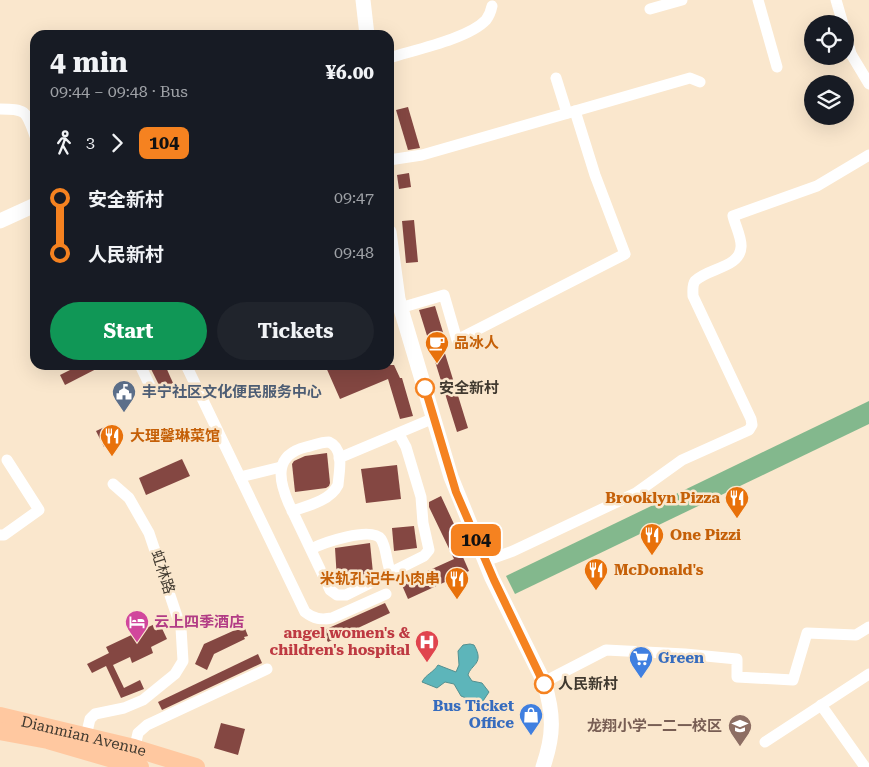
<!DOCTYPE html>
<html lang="en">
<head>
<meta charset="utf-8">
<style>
  body { margin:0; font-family:"Roboto Serif","Noto Sans SC",serif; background:#20242c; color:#f1f3f6; height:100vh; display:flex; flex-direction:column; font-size:19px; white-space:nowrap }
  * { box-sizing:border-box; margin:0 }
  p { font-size:16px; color:#9ea1a6 }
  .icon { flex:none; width:28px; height:28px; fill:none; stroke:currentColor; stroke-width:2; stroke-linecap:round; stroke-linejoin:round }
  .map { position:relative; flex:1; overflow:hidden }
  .drawer { position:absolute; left:30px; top:30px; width:364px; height:340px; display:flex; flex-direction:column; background:#171b24; border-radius:15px; box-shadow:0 5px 20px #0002 }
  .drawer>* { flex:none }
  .badge { padding:0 10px; border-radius:8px; font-size:18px; line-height:32px }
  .tools { position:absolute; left:804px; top:15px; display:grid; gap:10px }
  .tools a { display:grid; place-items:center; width:50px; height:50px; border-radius:50%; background:#171b24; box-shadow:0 5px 20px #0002; font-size:25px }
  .map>.badge { position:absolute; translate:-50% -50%; box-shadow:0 0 0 2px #fff }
  .legs { display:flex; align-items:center; gap:8px; height:55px; padding:0 20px; font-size:16px }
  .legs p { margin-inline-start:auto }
  .head { display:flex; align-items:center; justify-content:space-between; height:85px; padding:0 20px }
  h1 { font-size:28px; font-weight:700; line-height:38px }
  .primary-button { display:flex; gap:10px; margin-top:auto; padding:10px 20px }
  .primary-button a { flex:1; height:58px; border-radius:30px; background:#109756; color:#fff; font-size:20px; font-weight:700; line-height:58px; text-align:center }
  .primary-button a+a { background:#20242c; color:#f1f3f6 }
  ul { padding:0 20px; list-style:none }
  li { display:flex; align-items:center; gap:18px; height:55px; font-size:19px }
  li i { display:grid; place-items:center; width:8px; height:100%; margin:0 6px; background:currentColor }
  li i::after { content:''; width:12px; height:12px; margin:-6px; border:4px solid; border-radius:50%; background:#171b24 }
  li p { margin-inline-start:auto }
  li:first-child i { background:linear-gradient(#0000 50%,currentColor 0) }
  li:last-child i { background:linear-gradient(currentColor 50%,#0000 0) }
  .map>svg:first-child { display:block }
  .forest { fill:#83b88d }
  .water { fill:#5db5ba; stroke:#549090 }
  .building { fill:#844742 }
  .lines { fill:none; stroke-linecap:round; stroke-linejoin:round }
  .street { stroke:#fff; stroke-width:11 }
  .secondary { stroke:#fff; stroke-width:15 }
  .primary { stroke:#ffc8a0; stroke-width:18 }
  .line-1-casing { stroke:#fff; stroke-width:11 }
  .line-1 { stroke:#f58220; stroke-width:8 }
  .stop-1-dot { fill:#fff; stroke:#f58220; stroke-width:2.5 }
  .labels { text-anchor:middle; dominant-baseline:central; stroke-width:5; stroke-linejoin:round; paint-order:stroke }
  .food-label { font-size:15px; font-weight:bold; fill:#c56008; stroke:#fae7cd; text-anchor:start }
  .stop-label { font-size:15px; font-weight:bold; fill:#40392f; stroke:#fae7cd; text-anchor:start }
  .service-label { font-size:15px; font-weight:bold; fill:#4e5e75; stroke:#fae7cd; text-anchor:start }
  .street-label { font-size:15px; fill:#40392f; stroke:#fae7cd }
  .hotel-label { font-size:15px; font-weight:bold; fill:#b23c85; stroke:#fae7cd; text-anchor:start }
  .health-label { font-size:15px; font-weight:bold; fill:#be3a42; stroke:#fae7cd; text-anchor:end }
  .shop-label { font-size:15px; font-weight:bold; fill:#366cbe; stroke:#fae7cd; text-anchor:start }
  .education-label { font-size:15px; font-weight:bold; fill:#785e54; stroke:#fae7cd; text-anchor:end }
</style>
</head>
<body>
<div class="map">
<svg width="869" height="767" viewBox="0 0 869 767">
  <rect width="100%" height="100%" fill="#fae7cd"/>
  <polygon class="forest" points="869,401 869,424 515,594 506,576"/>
  <path class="water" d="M470,644L474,645C485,664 471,664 468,675L472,681L482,683L489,692L481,704L461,696L454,684L445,682L437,688L422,682C426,674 433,673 438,665L456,672L459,665L458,651L463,645Z"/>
  <g class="building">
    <polygon points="408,107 420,148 408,150 396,110"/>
    <polygon points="409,173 411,187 399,189 397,175"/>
    <polygon points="414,220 418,262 406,263 402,221"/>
    <polygon points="435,306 446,342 443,347 468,428 457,432 419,310"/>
    <polygon points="80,365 104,365 65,385 60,375"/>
    <polygon points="149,365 165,365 173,383 161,389"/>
    <polygon points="325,365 394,365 400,378 402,378 413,416 400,419 388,379 340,399"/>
    <polygon points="109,425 117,441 104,447 96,431"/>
    <polygon points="327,453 330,483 329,486 326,488 295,492 292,464 294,461 305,456"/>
    <polygon points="182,459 190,476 146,495 139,478"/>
    <polygon points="397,465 401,499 366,503 361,469"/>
    <polygon points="441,496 467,552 462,555 469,571 408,599 401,583 454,559 429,507 429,502"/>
    <polygon points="414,526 417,548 394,551 392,528"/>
    <polygon points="370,543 373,573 363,578 337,580 335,548"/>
    <polygon points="385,603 390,613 328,642 322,631"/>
    <polygon points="159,622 167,639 151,647 153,653 132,663 130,657 113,665 124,688 140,680 144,689 121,698 106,666 92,673 87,664 109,653 106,647"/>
    <polygon points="244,626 248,636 244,637 245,639 214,654 207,670 195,664 204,644"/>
    <polygon points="258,654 262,663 162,710 158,702"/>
    <polygon points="221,723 245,729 238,755 214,748"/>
  </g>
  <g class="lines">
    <g class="street">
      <polyline points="758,0 777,67"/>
      <polyline points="836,0 843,24"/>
      <polyline points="650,9 682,0"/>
      <polyline points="845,32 851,54"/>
      <polyline points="845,52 851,54 869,84"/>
      <path d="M389,58C414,50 468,39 486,20C489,16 491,11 492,6"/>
      <polyline points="826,59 832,56"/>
      <polyline points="556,78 567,113"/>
      <path d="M0,109C27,109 26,111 35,136"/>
      <polyline points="389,160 422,155 690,78 700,82"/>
      <polyline points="400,308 444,295 457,340 625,254 595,175 575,111"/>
      <polyline points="140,365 152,390"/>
      <path d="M186,365L305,612C314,619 321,620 332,618L386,594"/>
      <polyline points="339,458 434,418"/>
      <polyline points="240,477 281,467"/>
      <path d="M292,511C307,506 330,501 338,485C339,472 345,449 329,442C321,442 314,445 306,447C274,455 278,479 289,504L330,590L337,595H346L424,556L429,550L423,523L421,497L406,447L399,434"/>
      <polyline points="0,535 4,535 39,510 7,460"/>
      <path d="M311,549C323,543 371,526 381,539C387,548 386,563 391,573"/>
      <path d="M485,561L513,551L636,493L682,460L749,430L752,425L751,419L693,296C693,291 692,285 695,281C707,268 740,268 741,247C742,238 735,225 733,216L817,186L869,155"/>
      <polyline points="544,682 606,650 685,654 737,659 737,677 793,680 807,633 856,635 869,627"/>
      <polyline points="821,705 865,767"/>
      <polyline points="86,736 90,719 95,714 124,708 143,700 175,674 183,661 181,628 149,533 129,498 113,484"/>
      <polyline points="136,742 138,733 147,725 267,669"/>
      <polyline points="765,742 869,674"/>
    </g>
    <g class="secondary">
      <polyline points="363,0 367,35"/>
      <polyline points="0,221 35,205"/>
      <path d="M389,232L398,299L451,477L492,578L544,682C554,715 554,735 543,767"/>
    </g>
    <g class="primary">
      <path id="s1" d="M0,716L134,748L196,767"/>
      <polyline points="0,731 48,740 140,767"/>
    </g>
  </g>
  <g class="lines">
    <g class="line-1-casing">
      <polyline id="line-1" points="425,388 456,492 494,580 544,684"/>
    </g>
    <use href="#line-1" class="line-1"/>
  </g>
  <defs>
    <g id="cafe-pin" transform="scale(1.25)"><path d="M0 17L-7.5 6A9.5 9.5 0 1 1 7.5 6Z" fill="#e8710a" stroke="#fae7cd"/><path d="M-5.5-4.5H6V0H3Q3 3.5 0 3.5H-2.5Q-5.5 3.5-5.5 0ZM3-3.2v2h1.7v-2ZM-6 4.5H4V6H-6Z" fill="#fff"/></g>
    <g id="civic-pin" transform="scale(1.25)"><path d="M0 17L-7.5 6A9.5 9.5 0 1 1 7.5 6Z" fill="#5c6f8a" stroke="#fae7cd"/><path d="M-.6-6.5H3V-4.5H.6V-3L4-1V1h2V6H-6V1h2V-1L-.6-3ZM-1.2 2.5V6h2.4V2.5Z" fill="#fff"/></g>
    <g id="restaurant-pin" transform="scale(1.25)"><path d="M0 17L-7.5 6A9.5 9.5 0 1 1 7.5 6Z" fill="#e8710a" stroke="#fae7cd"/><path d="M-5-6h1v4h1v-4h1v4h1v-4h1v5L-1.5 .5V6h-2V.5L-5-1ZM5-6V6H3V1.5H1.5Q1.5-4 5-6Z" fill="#fff"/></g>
    <g id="hotel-pin" transform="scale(1.25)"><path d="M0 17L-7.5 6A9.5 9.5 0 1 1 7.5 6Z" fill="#d1479c" stroke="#fae7cd"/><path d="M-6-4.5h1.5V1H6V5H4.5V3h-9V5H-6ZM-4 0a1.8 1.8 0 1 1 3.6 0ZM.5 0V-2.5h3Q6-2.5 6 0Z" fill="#fff"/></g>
    <g id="hospital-pin" transform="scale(1.25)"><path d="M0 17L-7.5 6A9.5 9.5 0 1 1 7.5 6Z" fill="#e0444e" stroke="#fae7cd"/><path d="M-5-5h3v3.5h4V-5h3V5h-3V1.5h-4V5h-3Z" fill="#fff"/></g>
    <g id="supermarket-pin" transform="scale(1.25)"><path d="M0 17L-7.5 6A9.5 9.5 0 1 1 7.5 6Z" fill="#3f7fe0" stroke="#fae7cd"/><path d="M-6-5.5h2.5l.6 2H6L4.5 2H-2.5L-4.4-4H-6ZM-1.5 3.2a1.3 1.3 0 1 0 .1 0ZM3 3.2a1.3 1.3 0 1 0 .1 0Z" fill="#fff"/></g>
    <g id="shop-pin" transform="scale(1.25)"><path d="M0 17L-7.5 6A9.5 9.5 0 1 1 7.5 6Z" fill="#3f7fe0" stroke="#fae7cd"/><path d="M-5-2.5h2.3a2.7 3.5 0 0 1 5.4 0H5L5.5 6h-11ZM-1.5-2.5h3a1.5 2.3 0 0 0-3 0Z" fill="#fff"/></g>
    <g id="school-pin" transform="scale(1.25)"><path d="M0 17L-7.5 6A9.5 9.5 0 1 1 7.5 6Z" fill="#8d6e63" stroke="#fae7cd"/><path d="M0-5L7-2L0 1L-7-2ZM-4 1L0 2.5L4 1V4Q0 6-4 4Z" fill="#fff"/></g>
  </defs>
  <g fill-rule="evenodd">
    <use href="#cafe-pin" x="437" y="343"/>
    <use href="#civic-pin" x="124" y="392"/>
    <use href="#restaurant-pin" x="112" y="436"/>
    <use href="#restaurant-pin" x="737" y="498"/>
    <use href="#restaurant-pin" x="652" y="535"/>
    <use href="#restaurant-pin" x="596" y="570"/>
    <use href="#restaurant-pin" x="457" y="579"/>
    <use href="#hotel-pin" x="137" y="622"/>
    <use href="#hospital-pin" x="427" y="642"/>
    <use href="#supermarket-pin" x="641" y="658"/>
    <use href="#shop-pin" x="531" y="715"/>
    <use href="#school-pin" x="740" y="726"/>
  </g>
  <g class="stop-1-dot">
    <circle cx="425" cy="388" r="9"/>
    <circle cx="544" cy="684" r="9"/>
  </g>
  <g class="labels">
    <g class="food-label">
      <text x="454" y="343">品冰人</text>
      <text x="130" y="436">大理馨琳菜馆</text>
      <text x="720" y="498" text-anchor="end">Brooklyn Pizza</text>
      <text x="670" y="535">One Pizzi</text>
      <text x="614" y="570">McDonald's</text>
      <text x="440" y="579" text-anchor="end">米轨孔记牛小肉串</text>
    </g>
    <g class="stop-label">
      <text x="439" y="388">安全新村</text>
      <text x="558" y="684">人民新村</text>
    </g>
    <g class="service-label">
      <text x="142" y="392">丰宁社区文化便民服务中心</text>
    </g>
    <g class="street-label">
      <text transform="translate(163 572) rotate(72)">虹林路</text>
      <text stroke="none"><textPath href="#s1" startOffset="86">Dianmian Avenue</textPath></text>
    </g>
    <g class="hotel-label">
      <text x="154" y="622">云上四季酒店</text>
    </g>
    <g class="health-label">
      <text x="410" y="633">angel women's &amp;<tspan x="410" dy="17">children's hospital</tspan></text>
    </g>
    <g class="shop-label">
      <text x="658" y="658">Green</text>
      <text x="514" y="706" text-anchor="end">Bus Ticket<tspan x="514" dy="17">Office</tspan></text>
    </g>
    <g class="education-label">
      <text x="722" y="726">龙翔小学一二一校区</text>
    </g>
  </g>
</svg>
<div class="tools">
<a><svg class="icon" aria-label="locate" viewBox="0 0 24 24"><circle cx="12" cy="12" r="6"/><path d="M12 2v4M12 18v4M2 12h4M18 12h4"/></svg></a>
<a><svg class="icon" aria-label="layers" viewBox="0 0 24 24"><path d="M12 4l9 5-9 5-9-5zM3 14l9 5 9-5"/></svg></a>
</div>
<b class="badge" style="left:476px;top:540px;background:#f58220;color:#111">104</b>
<section class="drawer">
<div class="head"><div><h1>4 min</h1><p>09:44 – 09:48 · Bus</p></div><b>¥6.00</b></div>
<div class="legs"><svg class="icon" aria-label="walk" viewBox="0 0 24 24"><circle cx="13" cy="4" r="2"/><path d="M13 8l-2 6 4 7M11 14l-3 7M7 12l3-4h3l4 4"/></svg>3<svg class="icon" aria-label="forward" viewBox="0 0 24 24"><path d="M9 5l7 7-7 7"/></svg><b class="badge" style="background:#f58220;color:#111">104</b></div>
<ul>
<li><i style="color:#f58220"></i><b>安全新村</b><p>09:47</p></li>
<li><i style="color:#f58220"></i><b>人民新村</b><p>09:48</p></li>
</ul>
<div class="primary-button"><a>Start</a><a>Tickets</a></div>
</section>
</div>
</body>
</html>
